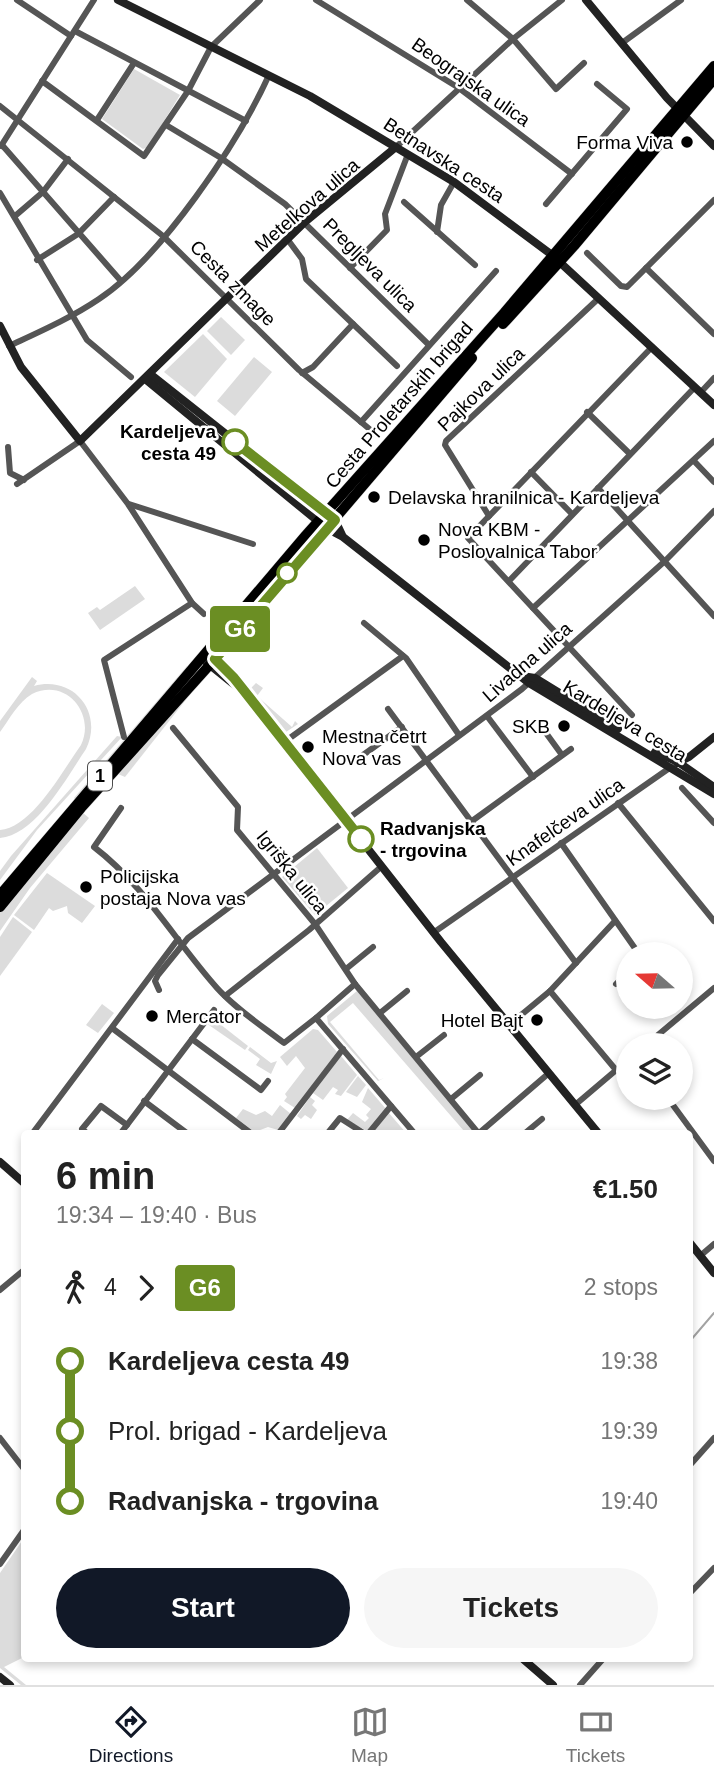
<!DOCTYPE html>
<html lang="en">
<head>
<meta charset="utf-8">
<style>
  body { margin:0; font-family:Helvetica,sans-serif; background:#f6f6f6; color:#222; height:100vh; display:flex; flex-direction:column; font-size:26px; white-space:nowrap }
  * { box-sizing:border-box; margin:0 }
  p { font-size:23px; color:#767676 }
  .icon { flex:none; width:38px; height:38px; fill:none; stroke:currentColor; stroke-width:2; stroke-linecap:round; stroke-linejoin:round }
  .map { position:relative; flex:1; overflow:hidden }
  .panel { position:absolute; left:21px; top:1130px; width:672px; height:532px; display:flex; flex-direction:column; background:#fff; border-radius:7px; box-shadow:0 4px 10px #0003 }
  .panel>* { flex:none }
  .badge { padding:0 14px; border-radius:5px; font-size:24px; line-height:46px }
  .needle { width:46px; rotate:290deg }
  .fabs { position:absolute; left:616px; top:942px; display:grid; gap:14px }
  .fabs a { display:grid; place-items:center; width:77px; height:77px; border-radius:50%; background:#fff; box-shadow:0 4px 10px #0003; font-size:35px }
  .map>.badge { position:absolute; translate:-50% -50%; box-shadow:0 0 0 4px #fff }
  .legs { display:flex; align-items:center; gap:10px; height:77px; padding:0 35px; font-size:23px }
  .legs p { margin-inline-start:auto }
  .headline { display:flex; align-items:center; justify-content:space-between; height:119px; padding:0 35px }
  h1 { font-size:38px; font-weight:700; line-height:52px }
  .action { display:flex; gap:14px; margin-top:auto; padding:14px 35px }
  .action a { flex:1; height:80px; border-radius:42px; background:#111827; color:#fff; font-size:28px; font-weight:700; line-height:80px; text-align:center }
  .action a+a { background:#f6f6f6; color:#222 }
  ul { padding:0 35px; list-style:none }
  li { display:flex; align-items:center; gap:24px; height:70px; font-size:26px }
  li i { display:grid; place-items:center; width:10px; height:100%; margin:0 9px; background:currentColor }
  li i::after { content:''; width:18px; height:18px; margin:-9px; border:5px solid; border-radius:50%; background:#fff }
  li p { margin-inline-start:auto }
  li:first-child i { background:linear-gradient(#0000 50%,currentColor 0) }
  li:last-child i { background:linear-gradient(currentColor 50%,#0000 0) }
  .tab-bar { display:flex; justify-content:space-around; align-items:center; height:98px; border-top:2px solid #e0e0e0; background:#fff; font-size:19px; color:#767676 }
  .tab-bar a { display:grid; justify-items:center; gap:4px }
  .tab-bar .active { color:#111827 }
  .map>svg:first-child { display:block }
  .green { fill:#dcdcdc }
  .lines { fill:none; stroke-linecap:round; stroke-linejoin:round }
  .stream { stroke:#a3a3a3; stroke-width:2 }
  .primary-casing { stroke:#dbdbdb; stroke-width:11 }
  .street { stroke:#555; stroke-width:6 }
  .secondary { stroke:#222; stroke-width:8 }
  .primary { stroke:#000; stroke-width:10 }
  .line-1-casing { stroke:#fff; stroke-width:16 }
  .line-1 { stroke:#6b8e23; stroke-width:10 }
  .poi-dot { fill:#000; stroke:#fff; stroke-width:2.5 }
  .stop-1-dot { fill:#fff; stroke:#6b8e23; stroke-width:3.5 }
  .labels { text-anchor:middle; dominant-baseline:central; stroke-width:5; stroke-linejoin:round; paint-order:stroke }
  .shield { fill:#fff; stroke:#4c4c4c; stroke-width:2 }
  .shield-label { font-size:18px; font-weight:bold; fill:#000 }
  .street-label { font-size:19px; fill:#000; stroke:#fff }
  .poi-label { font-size:19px; fill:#000; stroke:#fff; text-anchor:start }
  .stop-label { font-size:19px; font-weight:bold; fill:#000; stroke:#fff; text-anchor:end }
</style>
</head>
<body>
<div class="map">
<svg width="714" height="1685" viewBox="0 0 714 1685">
  <rect width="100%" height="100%" fill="#fff"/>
  <g class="green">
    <polygon points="134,69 180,95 148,147 143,149 102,119"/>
    <polygon points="221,317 245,340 231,355 207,331"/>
    <polygon points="203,334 227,359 195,397 164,372"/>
    <polygon points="254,357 272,372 235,416 217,401"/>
    <polygon points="135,586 145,599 100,630 88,613 97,607 100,610"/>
    <polygon points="187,666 189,667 75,799 74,798"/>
    <path d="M32,677L37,681L34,686C73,675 104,712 86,749C67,777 36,835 0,838V830C32,828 63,770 81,745C96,714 66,677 32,694C18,702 9,720 0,732V721Z"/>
    <polygon points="203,678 125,777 118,774 124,763"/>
    <polygon points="256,683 263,688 257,696 292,727 295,721 298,724 286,732 249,690"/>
    <polygon points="117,736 122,737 37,830 0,880 0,871 11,856"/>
    <polygon points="82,812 89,818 30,888 0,931 0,912 7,902"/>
    <polygon points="317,848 348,888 315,915 282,877"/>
    <polygon points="47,873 95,906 82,923 68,913 67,906 53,911 49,908 34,930 14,915"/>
    <polygon points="13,917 32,932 0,976 0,937"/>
    <polygon points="357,991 473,1131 469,1134 462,1134 464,1131 353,1003 330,1022 379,1080 384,1078 378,1081 328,1024 327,1016"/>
    <polygon points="102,1004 114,1013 98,1033 86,1025"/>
    <polygon points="211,1017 248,1046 245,1050 206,1023"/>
    <polygon points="313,1029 318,1030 337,1052 295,1108 284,1101 287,1097 285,1094 305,1068 296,1056 287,1066 280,1057"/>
    <polygon points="250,1047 271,1063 277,1061 271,1074 256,1065 260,1059 248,1050"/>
    <polygon points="341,1056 357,1075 341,1096 335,1094 338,1090 333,1087 323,1100 313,1093"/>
    <polygon points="358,1076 366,1085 357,1097 346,1092"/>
    <polygon points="368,1088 386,1109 367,1131 347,1120 353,1113 365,1122 369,1118 366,1115 371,1109 362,1102"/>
    <polygon points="310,1097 315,1101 312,1105 317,1110 311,1119 305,1115 301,1119 297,1116"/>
    <polygon points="280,1105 291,1114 278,1130 268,1127 255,1132 236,1118 243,1109 256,1115 265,1111 272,1116"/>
    <polygon points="388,1112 407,1134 372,1134"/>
    <polygon points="24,1538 24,1657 4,1667 26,1685 21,1685 0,1668 0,1573"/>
  </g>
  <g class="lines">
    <polyline class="stream" points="690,1341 714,1313"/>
    <g class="primary-casing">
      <g id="primary">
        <polyline points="503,324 574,246 714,79"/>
        <polyline points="0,895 306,535 504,313 714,66"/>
        <polyline points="0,907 81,808 215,659 472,358"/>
      </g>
    </g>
    <g class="street">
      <polyline points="17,0 71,36"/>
      <polyline points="316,0 459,88 572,174"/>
      <polyline points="467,0 513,39 556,89 584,63"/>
      <polyline points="75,31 246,121"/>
      <polyline points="622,43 681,0"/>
      <polyline points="42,81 144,156 188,91 211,47 260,0"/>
      <polyline points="0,106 163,236 299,370 373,432"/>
      <polyline points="97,120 134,63"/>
      <polyline points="166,125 221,158 285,204 429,345"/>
      <polyline points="2,145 121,281"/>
      <polyline points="1,146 94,0"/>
      <polyline points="396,147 513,39 562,0"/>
      <polyline points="0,193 87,340 131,377"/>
      <polyline points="404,202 475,265"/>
      <polyline points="546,204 627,109 597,84"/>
      <polyline points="15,216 43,192 68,159"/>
      <polyline points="437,232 441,205 454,182"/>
      <polyline points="288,240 302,259 306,279 397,366"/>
      <polyline points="587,253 621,286 627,287 714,200"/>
      <polyline points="37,260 78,234 114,197"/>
      <polyline points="350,268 387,230 385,214 408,154"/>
      <polyline points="646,268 714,334"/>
      <path d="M9,346C39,332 71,318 99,299C161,258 238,143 269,75"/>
      <polyline points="302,373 313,367 353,324"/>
      <polyline points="701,392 714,378"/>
      <polyline points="587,412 630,454"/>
      <polyline points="361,422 496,271"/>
      <polyline points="8,447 10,473 24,480"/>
      <polyline points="694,461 714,482"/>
      <polyline points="531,472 572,514"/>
      <polyline points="17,484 80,441 128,504 192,603 204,614"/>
      <polyline points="598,488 714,616"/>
      <polyline points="129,504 253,544"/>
      <polyline points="489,516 445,445 446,441 599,298"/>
      <polyline points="509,581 695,387"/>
      <polyline points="533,608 714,441"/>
      <polyline points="364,623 406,658 459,735"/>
      <polyline points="388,709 576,963"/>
      <polyline points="632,715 468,538 652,347"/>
      <polyline points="487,716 533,777"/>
      <polyline points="173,728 238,807 237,830 315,924 355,984 479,1134"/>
      <polyline points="546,733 562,755"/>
      <polyline points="124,737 104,660 192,603"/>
      <polyline points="283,743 403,656"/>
      <polyline points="363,755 402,727"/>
      <polyline points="682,788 714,823"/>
      <polyline points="618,803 714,921"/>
      <path d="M121,808L94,847C145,886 175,941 217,988C236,1009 262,1026 284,1043L316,1018L415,1134"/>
      <polyline points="472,821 571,749"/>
      <polyline points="561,843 639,954"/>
      <polyline points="433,933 671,767"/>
      <polyline points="346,969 373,947"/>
      <polyline points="616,984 628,972"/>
      <polyline points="159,990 155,981 158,975 188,938 522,689 665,561 714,511"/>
      <polyline points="550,991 616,1070"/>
      <polyline points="225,996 309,930 382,866"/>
      <polyline points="380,1013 407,991"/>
      <polyline points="316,1018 355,984"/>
      <polyline points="509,1025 550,991 615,921"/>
      <polyline points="112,1028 252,1134"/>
      <polyline points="192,1039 261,1090 268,1081"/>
      <polyline points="646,1045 714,988"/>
      <polyline points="416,1057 444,1035"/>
      <polyline points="667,1097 714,1161"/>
      <polyline points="451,1099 480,1075"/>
      <polyline points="144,1101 188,1134"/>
      <polyline points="575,1105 628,1060"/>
      <polyline points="32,1134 178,939"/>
      <polyline points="88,1134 82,1129 101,1106 127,1125 214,1010"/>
      <polyline points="120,1134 127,1125"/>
      <polyline points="278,1134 343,1049"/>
      <polyline points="327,1134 340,1118 365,1134"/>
      <polyline points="368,1134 391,1106"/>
      <polyline points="478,1134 549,1073"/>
      <polyline points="524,1134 542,1119"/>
      <polyline points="700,1256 714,1244"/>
      <polyline points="0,1290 24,1270"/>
      <polyline points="0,1438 24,1469"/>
      <polyline points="690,1465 714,1438"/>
      <polyline points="0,1564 24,1530"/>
      <polyline points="690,1593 714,1568"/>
      <polyline points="580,1685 603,1659"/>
    </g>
    <g class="secondary">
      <polyline points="118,0 310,96 454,182 552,255 714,405"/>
      <polyline points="586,0 667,98 714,146"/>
      <polyline points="0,326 21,367 80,441 305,222 396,147"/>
      <polyline points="150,374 327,514 335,520 342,535"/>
      <polyline points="145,379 326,528 343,537 529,683 714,794"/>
      <polyline points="211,656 234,678 441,942 599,1134"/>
      <polyline points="206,662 237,687"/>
      <polyline points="522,676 535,678 618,729"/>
      <polyline points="655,752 678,762 714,787"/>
      <polyline points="677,763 689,757 714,737"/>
      <polyline points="0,1162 24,1183"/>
      <polyline points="690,1243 714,1273"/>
      <polyline points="523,1659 553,1685"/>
      <polyline points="0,1677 10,1685"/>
    </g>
    <use href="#primary" class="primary"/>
  </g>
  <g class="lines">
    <g class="line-1-casing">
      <polyline id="line-1" points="235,442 335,520 215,659 234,678 361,839"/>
    </g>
    <use href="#line-1" class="line-1"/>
  </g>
  <g class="poi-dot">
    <circle cx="687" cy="142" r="7"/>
    <circle cx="374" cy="497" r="7"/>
    <circle cx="424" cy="540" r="7"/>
    <circle cx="564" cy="726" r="7"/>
    <circle cx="308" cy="747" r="7"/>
    <circle cx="86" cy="887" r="7"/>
    <circle cx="152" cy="1016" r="7"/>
    <circle cx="537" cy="1020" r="7"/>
  </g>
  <g class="stop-1-dot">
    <circle cx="235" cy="442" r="12"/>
    <circle cx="287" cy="573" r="9"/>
    <circle cx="361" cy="839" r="12"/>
  </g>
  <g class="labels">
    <rect class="shield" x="88" y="761.5" width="24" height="29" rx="5"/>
    <g class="shield-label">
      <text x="100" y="776">1</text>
    </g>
    <g class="street-label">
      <text transform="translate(471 82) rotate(35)">Beograjska ulica</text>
      <text transform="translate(444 160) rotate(33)">Betnavska cesta</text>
      <text transform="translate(307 205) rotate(-41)">Metelkova ulica</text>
      <text transform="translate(370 265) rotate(45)">Pregljeva ulica</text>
      <text transform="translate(233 283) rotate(45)">Cesta zmage</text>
      <text transform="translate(481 389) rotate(-44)">Pajkova ulica</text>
      <text transform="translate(399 405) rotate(-49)">Cesta Proletarskih brigad</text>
      <text transform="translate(527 662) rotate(-41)">Livadna ulica</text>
      <text transform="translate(625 721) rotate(31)">Kardeljeva cesta</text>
      <text transform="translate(565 822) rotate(-35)">Knafelčeva ulica</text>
      <text transform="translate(292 872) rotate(51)">Igriška ulica</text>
    </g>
    <g class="poi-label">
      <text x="673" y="142" text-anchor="end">Forma Viva</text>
      <text x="388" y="497">Delavska hranilnica - Kardeljeva</text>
      <text x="438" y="529">Nova KBM -<tspan x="438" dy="22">Poslovalnica Tabor</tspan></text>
      <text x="550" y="726" text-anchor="end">SKB</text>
      <text x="322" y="736">Mestna četrt<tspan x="322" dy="22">Nova vas</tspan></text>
      <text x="100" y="876">Policijska<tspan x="100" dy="22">postaja Nova vas</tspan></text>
      <text x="166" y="1016">Mercator</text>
      <text x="523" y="1020" text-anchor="end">Hotel Bajt</text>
    </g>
    <g class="stop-label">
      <text x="216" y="431">Kardeljeva<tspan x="216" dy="22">cesta 49</tspan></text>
      <text x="380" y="828" text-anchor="start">Radvanjska<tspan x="380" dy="22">- trgovina</tspan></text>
    </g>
  </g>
</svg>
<div class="fabs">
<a><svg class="needle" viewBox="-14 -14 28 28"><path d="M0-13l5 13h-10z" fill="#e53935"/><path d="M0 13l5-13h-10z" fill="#767676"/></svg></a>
<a><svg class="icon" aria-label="layers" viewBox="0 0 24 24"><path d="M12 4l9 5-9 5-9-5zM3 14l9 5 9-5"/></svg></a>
</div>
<b class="badge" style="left:240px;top:629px;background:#6b8e23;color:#fff">G6</b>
<section class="panel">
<div class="headline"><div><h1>6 min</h1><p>19:34 – 19:40 · Bus</p></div><b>€1.50</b></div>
<div class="legs"><svg class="icon" aria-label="walk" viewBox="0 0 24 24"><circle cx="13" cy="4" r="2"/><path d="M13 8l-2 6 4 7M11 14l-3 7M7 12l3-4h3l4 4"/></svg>4<svg class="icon" aria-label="forward" viewBox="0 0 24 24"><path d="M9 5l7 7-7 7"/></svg><b class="badge" style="background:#6b8e23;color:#fff">G6</b><p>2 stops</p></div>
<ul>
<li><i style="color:#6b8e23"></i><b>Kardeljeva cesta 49</b><p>19:38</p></li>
<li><i style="color:#6b8e23"></i><span>Prol. brigad - Kardeljeva</span><p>19:39</p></li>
<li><i style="color:#6b8e23"></i><b>Radvanjska - trgovina</b><p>19:40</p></li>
</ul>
<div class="action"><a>Start</a><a>Tickets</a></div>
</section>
</div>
<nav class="tab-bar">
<a class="active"><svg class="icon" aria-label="directions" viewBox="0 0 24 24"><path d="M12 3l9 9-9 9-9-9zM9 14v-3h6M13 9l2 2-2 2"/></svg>Directions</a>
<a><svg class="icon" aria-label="map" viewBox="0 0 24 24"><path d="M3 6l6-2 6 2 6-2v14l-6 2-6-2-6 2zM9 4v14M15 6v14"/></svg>Map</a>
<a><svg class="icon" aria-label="tickets" viewBox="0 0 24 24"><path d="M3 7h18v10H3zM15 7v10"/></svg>Tickets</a>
</nav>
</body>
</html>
